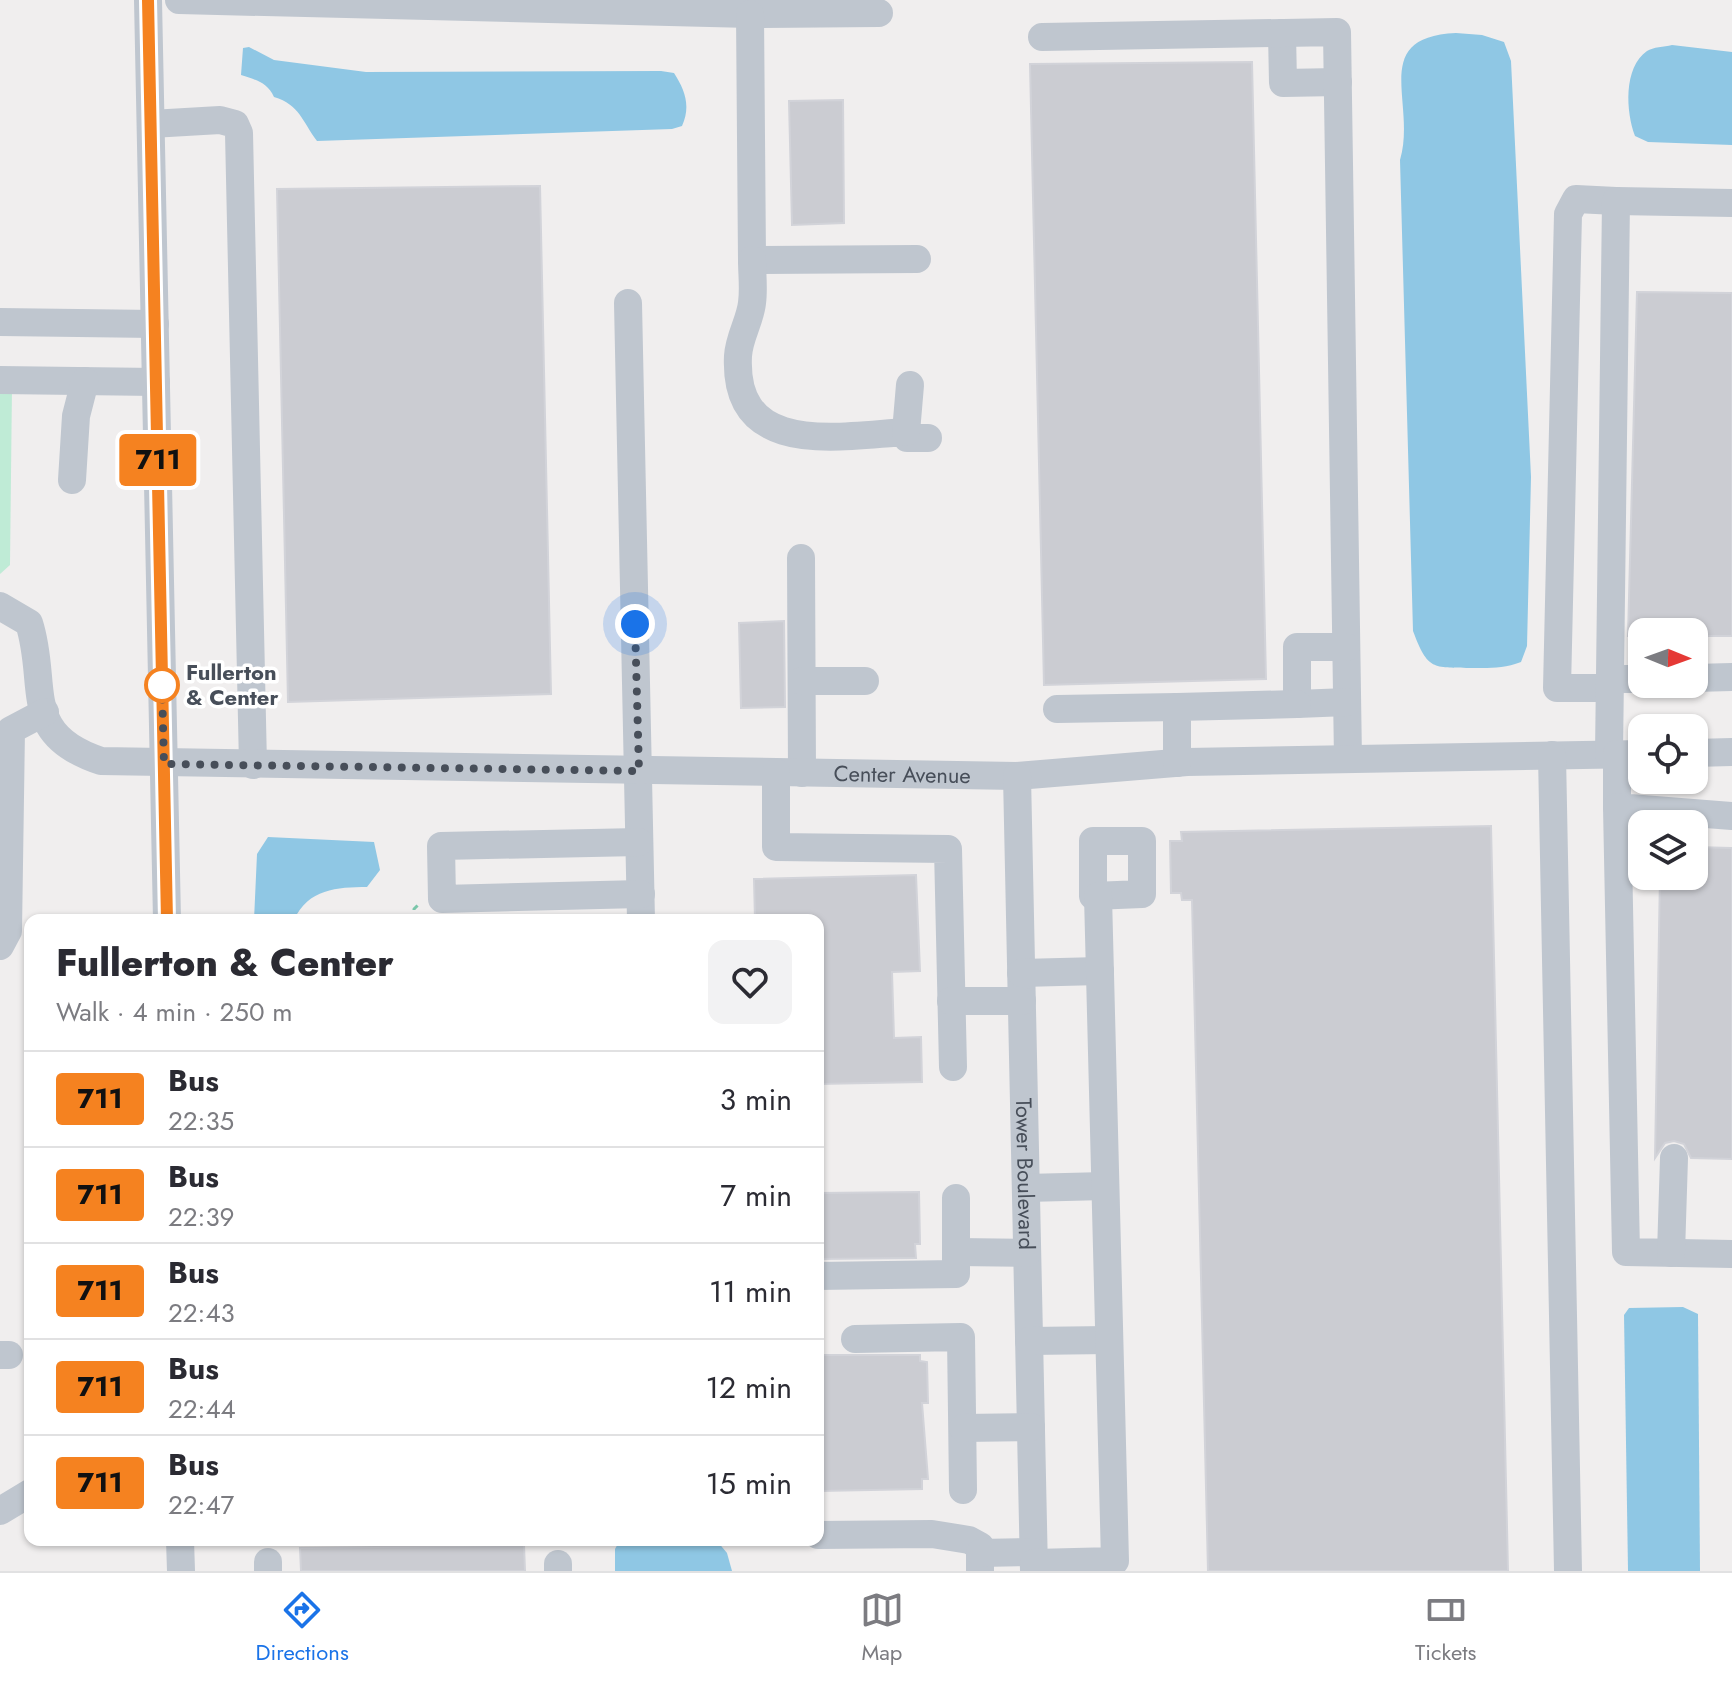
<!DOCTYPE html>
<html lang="en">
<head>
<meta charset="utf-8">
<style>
  body { margin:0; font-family:Jost,sans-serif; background:#f2f2f3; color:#2b2b33; height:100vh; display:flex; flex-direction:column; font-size:30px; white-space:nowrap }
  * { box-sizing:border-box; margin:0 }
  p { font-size:26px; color:#7c7c81 }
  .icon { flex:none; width:44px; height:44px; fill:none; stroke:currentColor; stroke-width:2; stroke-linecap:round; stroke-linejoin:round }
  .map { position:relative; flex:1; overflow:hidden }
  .panel { position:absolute; left:24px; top:914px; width:800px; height:632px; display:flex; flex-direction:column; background:#fff; border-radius:16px; box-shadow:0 2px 6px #0004 }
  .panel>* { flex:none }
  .badge { padding:0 16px; border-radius:6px; font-size:28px; line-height:52px }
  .needle { width:52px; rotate:91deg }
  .tools { position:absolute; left:1628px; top:618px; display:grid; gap:16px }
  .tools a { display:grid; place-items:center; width:80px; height:80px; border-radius:16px; background:#fff; box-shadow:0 2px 6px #0004; font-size:40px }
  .you { position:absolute; width:40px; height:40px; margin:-20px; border:6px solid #fff; border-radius:50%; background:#1a73e8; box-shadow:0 0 0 12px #1a73e833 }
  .map>.badge { position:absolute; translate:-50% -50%; box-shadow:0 0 0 4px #fff }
  .round { display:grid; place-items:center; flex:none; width:84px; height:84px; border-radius:16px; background:#f2f2f3 }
  .head { display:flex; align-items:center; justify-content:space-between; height:136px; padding:0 32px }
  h1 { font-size:38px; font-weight:800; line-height:60px }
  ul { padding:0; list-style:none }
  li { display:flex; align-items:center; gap:24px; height:96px; padding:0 32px; border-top:2px solid #e1e1e2 }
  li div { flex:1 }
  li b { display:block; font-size:30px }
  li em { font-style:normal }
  li .badge { min-width:88px; font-weight:700; text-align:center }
  .tab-bar { display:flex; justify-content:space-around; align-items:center; height:112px; border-top:2px solid #e1e1e2; background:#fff; font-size:22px; color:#7c7c81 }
  .tab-bar a { display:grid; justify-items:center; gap:4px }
  .tab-bar .active { color:#1a73e8 }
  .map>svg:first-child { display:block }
  .green { fill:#bfebd6 }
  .water { fill:#8fc7e4 }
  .building { fill:#cbccd2; stroke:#d2d3d9; stroke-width:2 }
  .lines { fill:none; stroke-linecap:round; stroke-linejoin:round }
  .path { stroke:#7ac6aa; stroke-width:3; stroke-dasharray:6 4; stroke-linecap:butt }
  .minor { stroke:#bfc6cf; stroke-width:28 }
  .line-casing { stroke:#fff; stroke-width:18 }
  .line { stroke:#f58220; stroke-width:12 }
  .walk { stroke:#474e59; stroke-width:8; stroke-dasharray:0 14.4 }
  .stop-dot { fill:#fff; stroke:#f58220; stroke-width:4 }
  .labels { text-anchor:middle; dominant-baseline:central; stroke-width:7; stroke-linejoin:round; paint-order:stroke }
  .stop-label { font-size:22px; font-weight:bold; fill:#474e59; stroke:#fff; text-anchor:start }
  .street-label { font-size:22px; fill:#474e59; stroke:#fff }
</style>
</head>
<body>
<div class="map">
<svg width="1732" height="1571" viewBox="0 0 1732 1571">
  <rect width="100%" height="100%" fill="#f0eeee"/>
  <polygon class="green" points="0,386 12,387 10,565 0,574"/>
  <g class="water">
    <path d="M1456,33L1482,35L1504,42L1511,61L1531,477L1527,646L1521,662C1503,669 1489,668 1470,668C1433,667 1428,671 1413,631L1400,160C1417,103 1368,37 1456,33Z"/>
    <path d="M1672,45L1732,52V145L1648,142L1635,136C1626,112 1623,68 1647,51C1653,47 1664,47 1672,45Z"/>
    <path d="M249,47L274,60L366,72L661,71L674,73C685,90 691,106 682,126L672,129L317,141C302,121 300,105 274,97C267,82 256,80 241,75L243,48Z"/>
    <path d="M268,837L374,842L380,870L367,887C337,887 308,889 294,920H254L257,854Z"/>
    <polygon points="1683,1307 1698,1314 1700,1571 1628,1571 1624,1315 1629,1308"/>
    <polygon points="620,1540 717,1541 727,1553 732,1571 615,1571 615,1549"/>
  </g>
  <g class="building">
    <polygon points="1252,62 1266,679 1044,685 1030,64"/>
    <polygon points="843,100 844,223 792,225 789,101"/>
    <polygon points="540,186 551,694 288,702 277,189"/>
    <polygon points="1637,292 1732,293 1732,636 1694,636 1694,632 1642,632 1642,636 1628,636"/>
    <polygon points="784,621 785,707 741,708 739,623"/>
    <polygon points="1491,826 1508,1571 1208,1571 1192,900 1182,900 1181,893 1171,893 1170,841 1182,841 1181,832"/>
    <polygon points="1694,847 1732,848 1732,1159 1691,1158 1684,1144 1674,1141 1665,1143 1655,1158 1660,876 1694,876"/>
    <polygon points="916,875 920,971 892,972 894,1038 921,1037 922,1082 818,1084 818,920 755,920 754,879"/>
    <polygon points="919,1192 920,1244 915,1244 916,1258 818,1259 818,1193"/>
    <polygon points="818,1355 920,1355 920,1361 927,1362 928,1403 922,1403 928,1479 922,1479 922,1489 820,1491"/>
    <polygon points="524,1545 525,1571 301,1571 300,1548"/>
  </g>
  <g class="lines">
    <polyline class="path" points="414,920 414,909 419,904"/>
    <g class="minor">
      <polyline points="148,0 167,920"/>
      <polyline points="179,0 750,14 879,13"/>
      <polyline points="750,14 752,260 917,259"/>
      <polyline points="1282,33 1283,83 1338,82"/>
      <polyline points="1042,37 1337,32 1348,759"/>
      <polyline points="151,124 220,120 235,124 239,133 253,765"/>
      <path d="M752,260C752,274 754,289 752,303C750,321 739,337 738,356C733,458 838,436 906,432L907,438H928"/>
      <polyline points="628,303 641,920"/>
      <polyline points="0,322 155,324"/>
      <polyline points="0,380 156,382"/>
      <polyline points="906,432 910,385"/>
      <polyline points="72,480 76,416 85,381"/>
      <polyline points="801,558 802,773"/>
      <path id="s1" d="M0,606L29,623C49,685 19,734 101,761L1017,776L1187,762L1642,754"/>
      <polyline points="1346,647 1297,647 1297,704 1347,702"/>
      <polyline points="1694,678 1732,677"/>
      <polyline points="1610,679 1642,679"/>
      <polyline points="802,681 865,681"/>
      <polyline points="1610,688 1557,688 1568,214 1576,199 1616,201"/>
      <polyline points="1057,709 1177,707"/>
      <polyline points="1694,753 1732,752"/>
      <polyline points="1609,754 1616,201 1732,203"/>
      <polyline points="1617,754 1617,807 1732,816"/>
      <polyline points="1552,755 1568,1571"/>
      <polyline points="1177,763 1177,707 1297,704"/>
      <polyline points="776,773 776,847 948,849 953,1067"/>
      <path id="s2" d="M1017,776L1034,1571"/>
      <polyline points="1617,807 1626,1252 1732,1254"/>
      <polygon points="1093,841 1142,841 1142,894 1093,896"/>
      <polyline points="639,842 441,846 442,899 641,894"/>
      <polyline points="0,946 8,931 11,730 45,712"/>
      <polyline points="1021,973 1100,971"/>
      <polyline points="951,1001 1022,1001"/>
      <polyline points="1026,1188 1105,1186"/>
      <polyline points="957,1252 1027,1253"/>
      <polyline points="1671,1253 1674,1158"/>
      <polyline points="818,1276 956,1274 956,1198"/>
      <polyline points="855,1339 961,1337 963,1490"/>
      <polyline points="1029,1341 1109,1340"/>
      <polyline points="0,1355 9,1355"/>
      <polyline points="963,1428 1031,1427"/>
      <polyline points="0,1511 30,1493"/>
      <polyline points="818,1535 932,1534 969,1540 980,1546 980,1571"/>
      <polyline points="180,1540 181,1571"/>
      <polyline points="980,1553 1033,1552"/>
      <polyline points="268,1562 268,1571"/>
      <polyline points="1034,1563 1115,1561 1098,896"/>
      <polyline points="558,1564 558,1571"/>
    </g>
  </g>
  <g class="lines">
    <g class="line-casing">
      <polyline id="line" points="148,0 167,920"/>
    </g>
    <use href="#line" class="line"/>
    <polyline class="walk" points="162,685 164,764 639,771 635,624"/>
  </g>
  <circle class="stop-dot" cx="162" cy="685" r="16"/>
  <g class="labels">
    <g class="stop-label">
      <text x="186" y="672">Fullerton<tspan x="186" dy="25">&amp; Center</tspan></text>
    </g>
    <g class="street-label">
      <text stroke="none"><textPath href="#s1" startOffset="1004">Center Avenue</textPath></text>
      <text stroke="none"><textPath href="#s2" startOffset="398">Tower Boulevard</textPath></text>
    </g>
  </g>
</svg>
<div class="tools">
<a><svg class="needle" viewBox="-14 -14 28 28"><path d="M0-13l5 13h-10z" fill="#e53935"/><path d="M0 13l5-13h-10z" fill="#7c7c81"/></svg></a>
<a><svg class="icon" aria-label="locate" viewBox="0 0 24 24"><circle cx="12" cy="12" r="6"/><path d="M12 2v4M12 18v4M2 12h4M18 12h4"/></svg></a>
<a><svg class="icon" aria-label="layers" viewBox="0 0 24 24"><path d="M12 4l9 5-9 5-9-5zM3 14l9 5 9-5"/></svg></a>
</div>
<div class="you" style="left:635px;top:624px"></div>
<b class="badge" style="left:158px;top:460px;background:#f58220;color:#111">711</b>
<section class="panel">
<div class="head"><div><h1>Fullerton &amp; Center</h1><p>Walk · 4 min · 250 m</p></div><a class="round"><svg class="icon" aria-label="heart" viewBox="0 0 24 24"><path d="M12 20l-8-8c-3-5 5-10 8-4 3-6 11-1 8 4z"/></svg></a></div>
<ul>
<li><span class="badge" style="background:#f58220;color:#111">711</span><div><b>Bus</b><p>22:35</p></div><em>3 min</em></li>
<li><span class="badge" style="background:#f58220;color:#111">711</span><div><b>Bus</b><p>22:39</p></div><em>7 min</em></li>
<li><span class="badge" style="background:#f58220;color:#111">711</span><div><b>Bus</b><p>22:43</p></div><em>11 min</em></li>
<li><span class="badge" style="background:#f58220;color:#111">711</span><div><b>Bus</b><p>22:44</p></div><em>12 min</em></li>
<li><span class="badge" style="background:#f58220;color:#111">711</span><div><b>Bus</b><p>22:47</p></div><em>15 min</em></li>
</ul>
</section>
</div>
<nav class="tab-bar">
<a class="active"><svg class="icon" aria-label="directions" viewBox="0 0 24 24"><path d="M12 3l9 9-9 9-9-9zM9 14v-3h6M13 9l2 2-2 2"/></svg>Directions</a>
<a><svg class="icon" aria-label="map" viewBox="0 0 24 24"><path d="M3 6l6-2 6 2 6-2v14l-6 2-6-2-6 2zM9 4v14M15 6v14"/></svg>Map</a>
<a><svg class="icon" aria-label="tickets" viewBox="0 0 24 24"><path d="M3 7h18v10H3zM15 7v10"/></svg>Tickets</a>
</nav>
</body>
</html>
